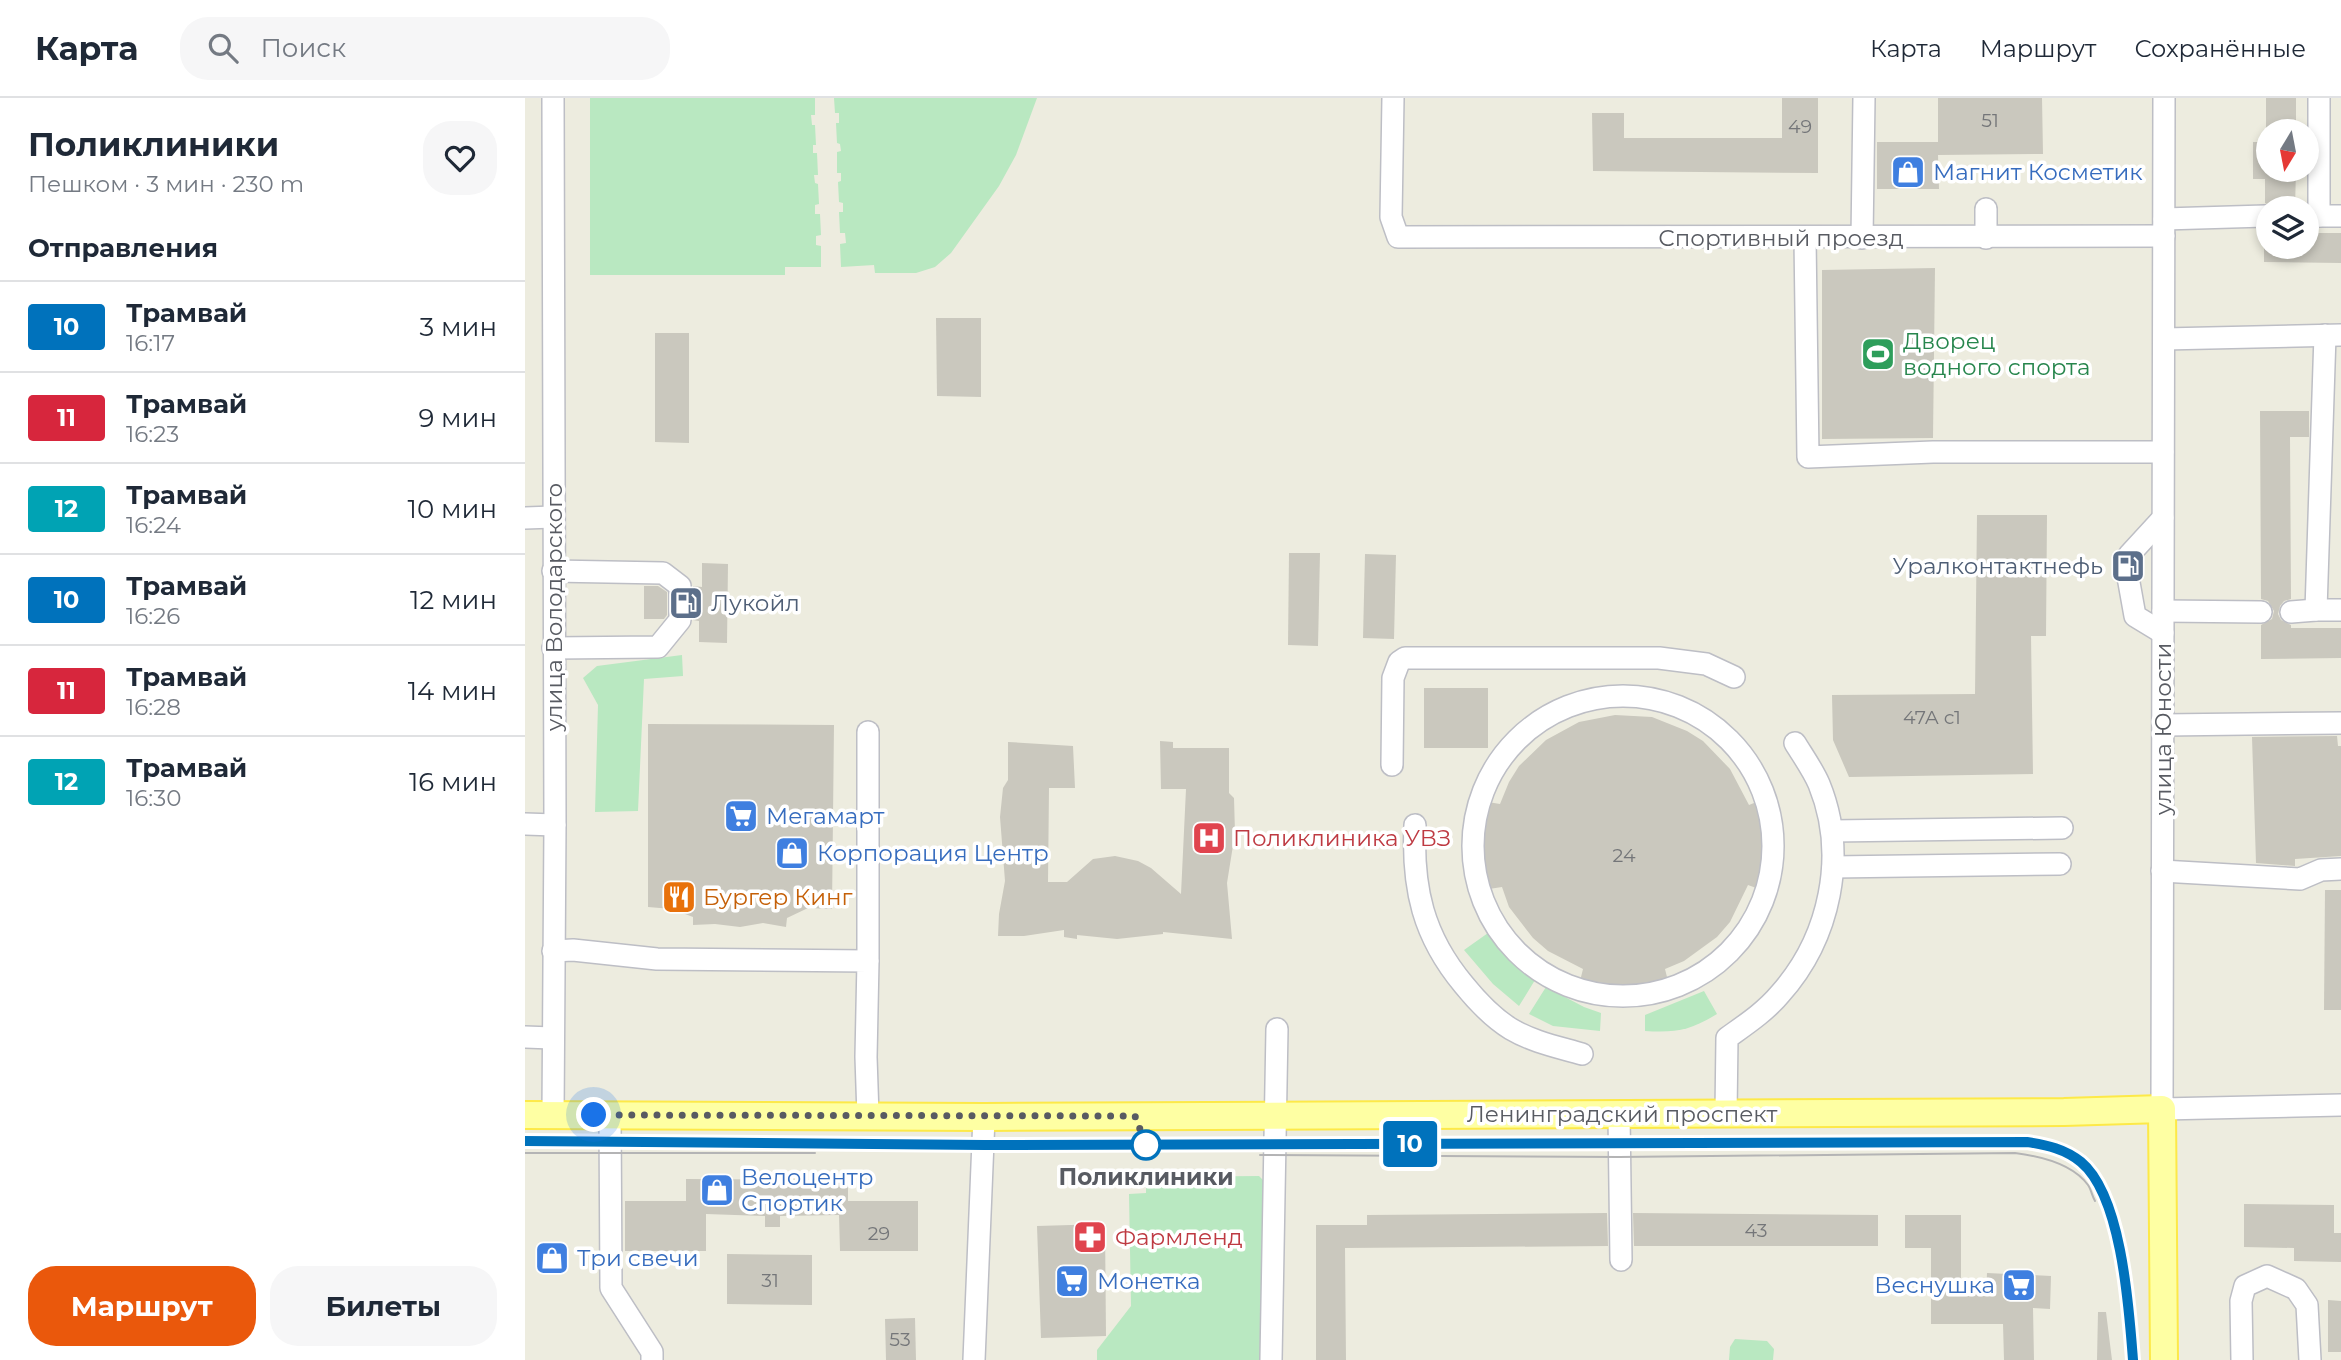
<!DOCTYPE html>
<html lang="ru">
<head>
<meta charset="utf-8">
<style>
  body { margin:0; font-family:Montserrat,sans-serif; background:#f6f6f7; color:#1f2937; height:100vh; display:flex; flex-direction:column; font-size:26px; white-space:nowrap }
  * { box-sizing:border-box; margin:0 }
  p { font-size:23px; color:#747a83 }
  .icon { flex:none; width:38px; height:38px; fill:none; stroke:currentColor; stroke-width:2; stroke-linecap:round; stroke-linejoin:round }
  .map { position:relative; flex:1; overflow:hidden }
  .sheet { display:flex; flex-direction:column; background:#fff; width:525px }
  .sheet>* { flex:none }
  .badge { padding:0 14px; border-radius:5px; font-size:24px; line-height:46px }
  .needle { width:46px; rotate:190deg }
  .fabs { position:absolute; left:1731px; top:21px; display:grid; gap:14px }
  .fabs a { display:grid; place-items:center; width:63px; height:63px; border-radius:50%; background:#fff; box-shadow:0 4px 10px #0003; font-size:35px }
  .you { position:absolute; width:35px; height:35px; margin:-18px; border:5px solid #fff; border-radius:50%; background:#1a73e8; box-shadow:0 0 0 10px #1a73e833 }
  .map>.badge { position:absolute; translate:-50% -50%; box-shadow:0 0 0 4px #fff }
  h2 { padding:0 28px; font-size:26px; line-height:63px }
  .round { display:grid; place-items:center; flex:none; width:74px; height:74px; border-radius:28px; background:#f6f6f7 }
  .head { display:flex; align-items:center; justify-content:space-between; height:119px; padding:0 28px }
  h1 { font-size:33px; font-weight:700; line-height:52px }
  .action { display:flex; gap:14px; margin-top:auto; padding:14px 28px }
  .action a { flex:1; height:80px; border-radius:28px; background:#ea580c; color:#fff; font-size:28px; font-weight:700; line-height:80px; text-align:center }
  .action a+a { background:#f6f6f7; color:#1f2937 }
  ul { padding:0; list-style:none }
  li { display:flex; align-items:center; gap:21px; height:91px; padding:0 28px; border-top:2px solid #e0e1e3 }
  li div { flex:1 }
  li b { display:block; font-size:26px }
  li em { font-style:normal }
  li .badge { min-width:77px; font-weight:700; text-align:center }
  header { display:flex; align-items:center; gap:42px; box-sizing:border-box; height:98px; padding:0 35px; background:#fff; border-bottom:2px solid #e0e1e3 }
  header strong { font-size:33px }
  nav { display:flex; gap:38px; margin-inline-start:auto; font-size:24px }
  .search { width:490px; height:63px; background:#f6f6f7; display:flex; align-items:center; gap:18px; box-sizing:border-box; padding:0 24px; border-radius:28px; color:#747a83; font-size:26px }
  main { display:flex; flex:1; min-height:0 }
  .map>svg:first-child { display:block }
  .green { fill:#b9e8c1 }
  .building { fill:#cac8be }
  .lines { fill:none; stroke-linecap:round; stroke-linejoin:round }
  .minor-casing { stroke:#bdbec5; stroke-width:24 }
  .major-casing { stroke:#fde948; stroke-width:30 }
  .minor { stroke:#fff; stroke-width:21 }
  .major { stroke:#feffa3; stroke-width:26 }
  .tram { stroke:#b4b4b5; stroke-width:2 }
  .line-casing { stroke:#fff; stroke-width:16 }
  .line { stroke:#0072bc; stroke-width:10 }
  .walk { stroke:#585b62; stroke-width:7; stroke-dasharray:0 12.6 }
  .stop-dot { fill:#fff; stroke:#0072bc; stroke-width:3.5 }
  .labels { text-anchor:middle; dominant-baseline:central; stroke-width:7; stroke-linejoin:round; paint-order:stroke }
  .number-label { font-size:19px; fill:#747679 }
  .shop-label { font-size:23px; fill:#366cbe; stroke:#fff; text-anchor:start }
  .street-label { font-size:23px; fill:#585b62; stroke:#fff }
  .leisure-label { font-size:23px; fill:#27864d; stroke:#fff; text-anchor:start }
  .service-label { font-size:23px; fill:#4e5e75; stroke:#fff; text-anchor:end }
  .health-label { font-size:23px; fill:#be3a42; stroke:#fff; text-anchor:start }
  .food-label { font-size:23px; fill:#c56008; stroke:#fff; text-anchor:start }
  .stop-label { font-size:23px; font-weight:bold; fill:#585b62; stroke:#fff }
</style>
</head>
<body>
<header>
<strong>Карта</strong>
<div class="search"><svg class="icon" aria-label="search" viewBox="0 0 24 24"><circle cx="10" cy="10" r="6"/><path d="M15 15l6 6"/></svg>Поиск</div>
<nav><a>Карта</a><a>Маршрут</a><a>Сохранённые</a></nav>
</header>
<main>
<section class="sheet">
<div class="head"><div><h1>Поликлиники</h1><p>Пешком · 3 мин · 230 m</p></div><a class="round"><svg class="icon" aria-label="heart" viewBox="0 0 24 24"><path d="M12 20l-8-8c-3-5 5-10 8-4 3-6 11-1 8 4z"/></svg></a></div>
<h2>Отправления</h2>
<ul>
<li><span class="badge" style="background:#0072bc;color:#fff">10</span><div><b>Трамвай</b><p>16:17</p></div><em>3 мин</em></li>
<li><span class="badge" style="background:#d7263d;color:#fff">11</span><div><b>Трамвай</b><p>16:23</p></div><em>9 мин</em></li>
<li><span class="badge" style="background:#00a3b4;color:#fff">12</span><div><b>Трамвай</b><p>16:24</p></div><em>10 мин</em></li>
<li><span class="badge" style="background:#0072bc;color:#fff">10</span><div><b>Трамвай</b><p>16:26</p></div><em>12 мин</em></li>
<li><span class="badge" style="background:#d7263d;color:#fff">11</span><div><b>Трамвай</b><p>16:28</p></div><em>14 мин</em></li>
<li><span class="badge" style="background:#00a3b4;color:#fff">12</span><div><b>Трамвай</b><p>16:30</p></div><em>16 мин</em></li>
</ul>
<div class="action"><a>Маршрут</a><a>Билеты</a></div>
</section>
<div class="map">
<svg width="1816" height="1262" viewBox="0 0 1816 1262">
  <rect width="100%" height="100%" fill="#edecdf"/>
  <g class="green">
    <polygon points="65,0 290,0 290,17 286,17 287,27 290,27 291,47 288,47 288,55 292,55 293,77 289,77 290,85 293,86 294,106 290,107 290,116 295,116 296,137 291,138 291,147 296,148 296,169 260,169 260,177 65,177"/>
    <polygon points="309,0 512,0 491,57 474,88 426,155 410,169 391,175 350,175 349,167 316,169 315,146 321,145 320,135 315,135 314,114 318,114 318,105 314,104 313,84 316,83 316,75 312,75 312,54 316,53 315,46 312,45 311,25 314,25 314,15 310,15"/>
    <polygon points="157,557 158,578 119,581 113,713 70,714 73,607 58,580 72,568"/>
    <polygon points="963,835 996,871 1010,882 994,908 968,886 939,852"/>
    <polygon points="1021,889 1059,909 1076,915 1075,933 1028,928 1004,916"/>
    <path d="M1179,893L1192,916C1166,932 1151,935 1120,933V917Z"/>
    <polygon points="734,1078 741,1085 739,1262 572,1262 572,1252 606,1208 604,1096 621,1095 621,1079"/>
    <polygon points="1210,1241 1242,1243 1249,1251 1248,1262 1204,1262 1205,1249"/>
  </g>
  <g class="building">
    <polygon points="1257,0 1293,0 1293,75 1068,73 1067,15 1099,15 1099,40 1257,40"/>
    <polygon points="1413,0 1517,0 1518,56 1413,57 1414,91 1352,91 1352,44 1413,44"/>
    <rect x="1741" y="0" width="30" height="33"/>
    <polygon points="1728,44 1743,44 1743,72 1771,72 1770,110 1750,110 1740,105 1740,81 1728,81"/>
    <polygon points="1782,135 1816,135 1816,165 1739,164 1739,149 1782,149"/>
    <polygon points="1410,170 1408,340 1297,341 1297,172"/>
    <polygon points="411,220 456,220 456,299 412,298"/>
    <polygon points="130,235 164,235 164,345 130,344"/>
    <polygon points="1735,313 1784,313 1784,339 1765,339 1766,501 1759,503 1755,508 1753,516 1756,522 1766,527 1766,530 1816,530 1816,560 1736,561 1736,527 1747,521 1749,513 1743,503 1736,501"/>
    <polygon points="1452,417 1522,417 1521,538 1506,538 1508,676 1324,679 1308,642 1307,597 1450,596"/>
    <polygon points="764,455 795,455 793,548 763,547"/>
    <polygon points="840,456 871,457 869,541 838,540"/>
    <polygon points="177,465 203,466 202,545 174,544 174,523 168,522 168,488 177,489"/>
    <polygon points="119,488 133,488 142,494 142,517 139,521 119,521"/>
    <rect x="899" y="590" width="64" height="60"/>
    <polygon points="1090,617 1127,619 1162,633 1178,643 1205,671 1224,707 1234,703 1240,733 1240,763 1234,791 1223,787 1205,824 1192,839 1159,863 1140,871 1143,883 1122,888 1100,890 1055,883 1058,871 1023,853 1008,840 984,809 977,789 964,791 959,772 958,730 963,704 975,706 984,684 994,668 1021,642 1054,624"/>
    <polygon points="123,626 309,627 307,811 283,810 262,820 261,829 238,825 215,829 190,826 168,827 168,819 147,811 123,809"/>
    <polygon points="1812,638 1813,648 1816,648 1816,758 1770,761 1770,768 1731,765 1727,639"/>
    <polygon points="635,643 648,644 648,650 704,650 704,695 709,700 710,735 702,785 707,841 638,834 638,836 592,841 552,837 552,841 539,839 539,832 499,838 473,838 474,816 480,783 475,719 478,690 483,682 483,644 548,648 550,690 524,690 523,784 542,784 568,761 590,758 613,763 626,770 656,796 661,691 636,691"/>
    <polygon points="1800,792 1816,792 1816,912 1799,912"/>
    <polygon points="161,1081 323,1082 323,1103 393,1103 393,1153 315,1153 314,1117 255,1118 255,1129 240,1129 240,1118 181,1116 181,1153 100,1153 100,1103 161,1103"/>
    <polygon points="1719,1106 1809,1107 1809,1135 1816,1135 1816,1164 1769,1163 1769,1150 1719,1149"/>
    <polygon points="1082,1115 1083,1148 820,1150 821,1262 791,1262 791,1127 842,1127 842,1117"/>
    <polygon points="1108,1115 1353,1117 1353,1148 1109,1148"/>
    <polygon points="1380,1117 1436,1117 1436,1196 1461,1196 1462,1175 1526,1178 1525,1211 1508,1210 1509,1262 1479,1262 1478,1226 1406,1226 1406,1150 1380,1150"/>
    <polygon points="580,1126 581,1238 516,1240 512,1128"/>
    <polygon points="14,1153 42,1154 42,1171 13,1170"/>
    <polygon points="202,1156 287,1157 287,1207 202,1206"/>
    <polygon points="1803,1202 1816,1203 1816,1254 1803,1254"/>
    <polygon points="1573,1214 1581,1214 1587,1262 1572,1262"/>
    <polygon points="390,1220 391,1262 361,1262 360,1221"/>
  </g>
  <g class="lines">
    <g class="minor-casing">
      <g id="minor">
        <polyline points="868,0 866,119 873,139 1639,138"/>
        <polyline points="1639,0 1637,1011 1816,1007"/>
        <polyline points="1461,111 1461,140"/>
        <polyline points="1782,118 1794,118 1794,0"/>
        <polyline points="1794,118 1816,118"/>
        <polyline points="1639,121 1740,118"/>
        <polyline points="1280,140 1283,359 1408,354 1638,354"/>
        <polyline points="1337,140 1339,0"/>
        <polyline points="1800,237 1791,512 1816,512"/>
        <polyline points="1639,241 1816,237"/>
        <polyline points="0,420 28,419"/>
        <polyline points="1638,513 1736,514"/>
        <polyline points="1766,514 1791,512"/>
        <polyline points="1638,535 1610,518 1603,479 1604,457 1638,420"/>
        <polyline points="28,550 133,549 155,522 155,488 138,475 28,473"/>
        <circle cx="1098" cy="748" r="150"/>
        <polyline points="1639,627 1816,625"/>
        <polyline points="343,634 343,863"/>
        <polyline points="867,667 868,580 874,564 880,560 1134,560 1181,566 1209,579"/>
        <polyline points="0,726 30,727"/>
        <path d="M890,727C887,790 898,838 939,887C952,903 968,920 986,931C1008,944 1033,949 1057,956"/>
        <polyline points="1307,733 1537,730"/>
        <polyline points="1308,769 1535,766"/>
        <polyline points="1637,773 1775,781 1796,772 1816,771"/>
        <polyline points="28,853 48,852 132,861 343,863 341,959 343,1018"/>
        <polyline points="0,939 27,940"/>
        <path d="M1201,1015L1202,940C1220,927 1240,914 1255,896C1305,840 1323,757 1294,686C1288,672 1278,658 1270,645"/>
        <polyline points="28,1017 30,727 28,0"/>
        <polyline points="85,1017 86,1190 127,1254 127,1262"/>
        <polyline points="1094,1017 1096,1162"/>
        <polyline points="449,1262 459,1019"/>
        <polyline points="746,1262 752,931"/>
        <polyline points="1717,1262 1716,1203 1720,1188 1742,1178 1771,1191 1782,1207 1785,1262"/>
      </g>
    </g>
    <g class="major-casing">
      <polyline id="major" points="0,1017 459,1019 1539,1014 1637,1011 1639,1262"/>
    </g>
    <use href="#minor" class="minor"/>
    <use href="#major" class="major"/>
    <g class="tram">
      <path d="M0,1043L459,1047L1502,1044C1521,1047 1540,1051 1556,1064C1597,1097 1605,1212 1608,1262"/>
      <polyline points="0,1055 290,1055"/>
      <path d="M735,1057L1094,1059L1490,1055C1514,1058 1547,1065 1563,1087C1566,1091 1567,1098 1570,1103"/>
    </g>
  </g>
  <g class="lines">
    <g class="line-casing">
      <path id="line" d="M0,1043L459,1047L1502,1044C1522,1047 1540,1051 1556,1064C1597,1098 1604,1211 1608,1262"/>
    </g>
    <use href="#line" class="line"/>
    <polyline class="walk" points="69,1017 610,1018 621,1047"/>
  </g>
  <defs>
    <g id="shop-square" transform="scale(1.75)"><rect x="-9" y="-9" width="18" height="18" rx="4" fill="#3f7fe0" stroke="#fff"/><path d="M-5-2.5h2.3a2.7 3.5 0 0 1 5.4 0H5L5.5 6h-11ZM-1.5-2.5h3a1.5 2.3 0 0 0-3 0Z" fill="#fff"/></g>
    <g id="stadium-square" transform="scale(1.75)"><rect x="-9" y="-9" width="18" height="18" rx="4" fill="#2e9e5b" stroke="#fff"/><path d="M0-5a6.5 5 0 1 0 0 10a6.5 5 0 1 0 0-10ZM-3.5-1.8h7v3.6h-7Z" fill="#fff"/></g>
    <g id="fuel-square" transform="scale(1.75)"><rect x="-9" y="-9" width="18" height="18" rx="4" fill="#5c6f8a" stroke="#fff"/><path d="M-5.5-6h7V0h2V4h1.3V-2.5L3-4.5l.8-.8L6-3V5H2.5V1h-1V6h-7ZM-4.2-4.7v3.2H.2V-4.7Z" fill="#fff"/></g>
    <g id="supermarket-square" transform="scale(1.75)"><rect x="-9" y="-9" width="18" height="18" rx="4" fill="#3f7fe0" stroke="#fff"/><path d="M-6-5.5h2.5l.6 2H6L4.5 2H-2.5L-4.4-4H-6ZM-1.5 3.2a1.3 1.3 0 1 0 .1 0ZM3 3.2a1.3 1.3 0 1 0 .1 0Z" fill="#fff"/></g>
    <g id="hospital-square" transform="scale(1.75)"><rect x="-9" y="-9" width="18" height="18" rx="4" fill="#e0444e" stroke="#fff"/><path d="M-5-5h3v3.5h4V-5h3V5h-3V1.5h-4V5h-3Z" fill="#fff"/></g>
    <g id="restaurant-square" transform="scale(1.75)"><rect x="-9" y="-9" width="18" height="18" rx="4" fill="#e8710a" stroke="#fff"/><path d="M-5-6h1v4h1v-4h1v4h1v-4h1v5L-1.5 .5V6h-2V.5L-5-1ZM5-6V6H3V1.5H1.5Q1.5-4 5-6Z" fill="#fff"/></g>
    <g id="pharmacy-square" transform="scale(1.75)"><rect x="-9" y="-9" width="18" height="18" rx="4" fill="#e0444e" stroke="#fff"/><path d="M-2-6h4v4h4v4h-4v4h-4v-4h-4v-4h4Z" fill="#fff"/></g>
  </defs>
  <g fill-rule="evenodd">
    <use href="#shop-square" x="1383" y="74"/>
    <use href="#stadium-square" x="1353" y="256"/>
    <use href="#fuel-square" x="1603" y="468"/>
    <use href="#fuel-square" x="161" y="505"/>
    <use href="#supermarket-square" x="216" y="718"/>
    <use href="#hospital-square" x="684" y="740"/>
    <use href="#shop-square" x="267" y="755"/>
    <use href="#restaurant-square" x="154" y="799"/>
    <use href="#shop-square" x="192" y="1092"/>
    <use href="#pharmacy-square" x="565" y="1139"/>
    <use href="#shop-square" x="27" y="1160"/>
    <use href="#supermarket-square" x="547" y="1183"/>
    <use href="#supermarket-square" x="1494" y="1187"/>
  </g>
  <circle class="stop-dot" cx="621" cy="1047" r="14"/>
  <g class="labels">
    <g class="number-label">
      <text x="1465" y="22">51</text>
      <text x="1275" y="28">49</text>
      <text x="1407" y="619">47А с1</text>
      <text x="1099" y="757">24</text>
      <text x="1231" y="1132">43</text>
      <text x="354" y="1135">29</text>
      <text x="245" y="1182">31</text>
      <text x="375" y="1241">53</text>
    </g>
    <g class="shop-label">
      <text x="1408" y="74">Магнит Косметик</text>
      <text x="241" y="718">Мегамарт</text>
      <text x="292" y="755">Корпорация Центр</text>
      <text x="216" y="1079">Велоцентр<tspan x="216" dy="26">Спортик</tspan></text>
      <text x="52" y="1160">Три свечи</text>
      <text x="572" y="1183">Монетка</text>
      <text x="1470" y="1187" text-anchor="end">Веснушка</text>
    </g>
    <g class="street-label">
      <text x="1256" y="140">Спортивный проезд</text>
      <text transform="translate(29 509) rotate(-90)">улица Володарского</text>
      <text transform="translate(1638 631) rotate(-90)">улица Юности</text>
      <text x="1097" y="1016">Ленинградский проспект</text>
    </g>
    <g class="leisure-label">
      <text x="1378" y="243">Дворец<tspan x="1378" dy="26">водного спорта</tspan></text>
    </g>
    <g class="service-label">
      <text x="1578" y="468">Уралконтактнефь</text>
      <text x="186" y="505" text-anchor="start">Лукойл</text>
    </g>
    <g class="health-label">
      <text x="708" y="740">Поликлиника УВЗ</text>
      <text x="590" y="1139">Фармленд</text>
    </g>
    <g class="food-label">
      <text x="178" y="799">Бургер Кинг</text>
    </g>
    <g class="stop-label">
      <text x="621" y="1079">Поликлиники</text>
    </g>
  </g>
</svg>
<div class="fabs">
<a><svg class="needle" viewBox="-14 -14 28 28"><path d="M0-13l5 13h-10z" fill="#e53935"/><path d="M0 13l5-13h-10z" fill="#747a83"/></svg></a>
<a><svg class="icon" aria-label="layers" viewBox="0 0 24 24"><path d="M12 4l9 5-9 5-9-5zM3 14l9 5 9-5"/></svg></a>
</div>
<div class="you" style="left:69px;top:1017px"></div>
<b class="badge" style="left:885px;top:1046px;background:#0072bc;color:#fff">10</b>
</div>
</main>
</body>
</html>
